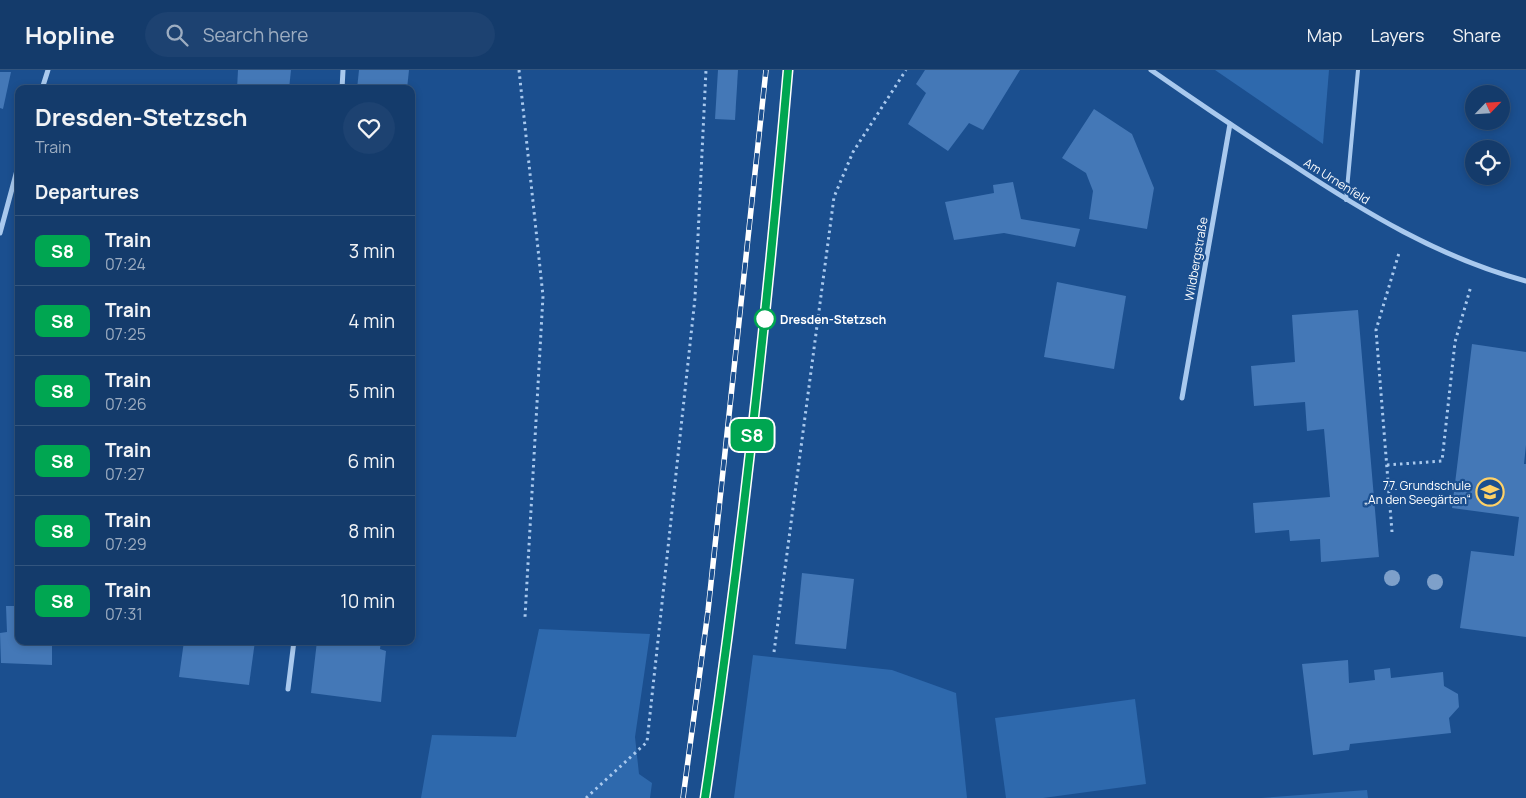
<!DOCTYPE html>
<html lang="en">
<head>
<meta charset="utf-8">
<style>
  body { margin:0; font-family:Manrope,sans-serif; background:#1d4271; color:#f1f3f6; height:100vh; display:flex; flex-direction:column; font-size:19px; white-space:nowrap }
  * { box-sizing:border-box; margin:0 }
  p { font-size:16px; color:#9dadc1 }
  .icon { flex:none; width:28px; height:28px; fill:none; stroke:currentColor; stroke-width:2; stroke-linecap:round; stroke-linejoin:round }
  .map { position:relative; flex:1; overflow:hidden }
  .sheet { position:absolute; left:15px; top:15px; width:400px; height:560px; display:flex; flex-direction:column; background:#143b6b; border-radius:10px; box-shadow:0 2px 8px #0003,0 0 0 1px #33557e }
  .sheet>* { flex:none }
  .badge { padding:0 10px; border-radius:8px; font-size:18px; line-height:32px }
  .needle { width:32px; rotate:65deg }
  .buttons { position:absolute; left:1465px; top:15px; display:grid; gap:10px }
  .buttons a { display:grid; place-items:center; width:45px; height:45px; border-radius:50%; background:#143b6b; box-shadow:0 2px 8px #0003,0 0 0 1px #33557e; font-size:25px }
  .map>.badge { position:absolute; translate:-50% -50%; box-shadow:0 0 0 2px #fff }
  h2 { padding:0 20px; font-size:19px; line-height:45px }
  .round { display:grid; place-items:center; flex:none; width:52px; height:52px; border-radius:26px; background:#1d4271 }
  .overview { display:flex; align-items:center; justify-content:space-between; height:85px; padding:0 20px }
  h1 { font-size:24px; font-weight:700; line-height:38px }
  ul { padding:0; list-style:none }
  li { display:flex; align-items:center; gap:15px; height:70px; padding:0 20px; border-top:1px solid #33557e }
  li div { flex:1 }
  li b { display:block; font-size:19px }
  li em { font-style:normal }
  li .badge { min-width:55px; font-weight:700; text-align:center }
  header { display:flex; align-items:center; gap:30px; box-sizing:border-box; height:70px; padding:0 25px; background:#143b6b; border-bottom:1px solid #33557e }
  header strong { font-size:24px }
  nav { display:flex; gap:28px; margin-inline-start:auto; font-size:18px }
  .search { width:350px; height:45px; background:#1d4271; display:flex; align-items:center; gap:12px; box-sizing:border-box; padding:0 18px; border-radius:28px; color:#9dadc1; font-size:19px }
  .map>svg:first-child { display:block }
  .green { fill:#2e69ad }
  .building { fill:#4478b7 }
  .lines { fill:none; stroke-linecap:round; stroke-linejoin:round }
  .path { stroke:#a9c9ee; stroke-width:3; stroke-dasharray:2.5 4; stroke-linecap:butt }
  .lane { stroke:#a9c9ee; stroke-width:4 }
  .street { stroke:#a9c9ee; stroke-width:5 }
  .rail-casing { stroke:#fff; stroke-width:5.5 }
  .rail { stroke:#1b4f8f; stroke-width:4; stroke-dasharray:11; stroke-linecap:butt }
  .tree { fill:#7ea0ca }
  .line-casing { stroke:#fff; stroke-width:11 }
  .line { stroke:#00a651; stroke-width:8 }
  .stop-dot { fill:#fff; stroke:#00a651; stroke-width:2.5 }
  .labels { text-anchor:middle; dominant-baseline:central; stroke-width:4.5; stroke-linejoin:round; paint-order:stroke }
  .street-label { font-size:12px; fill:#fff; stroke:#1b4f8f }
  .stop-label { font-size:12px; font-weight:bold; fill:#fff; stroke:#1b4f8f; text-anchor:start }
  .poi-label { font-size:12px; fill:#fff; stroke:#1b4f8f; text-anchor:end }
</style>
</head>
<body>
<header>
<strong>Hopline</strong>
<div class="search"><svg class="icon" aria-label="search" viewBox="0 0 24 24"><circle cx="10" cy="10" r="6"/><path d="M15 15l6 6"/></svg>Search here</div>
<nav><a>Map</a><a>Layers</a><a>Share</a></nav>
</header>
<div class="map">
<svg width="1526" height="728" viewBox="0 0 1526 728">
  <rect width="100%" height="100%" fill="#1b4f8f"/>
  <g class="green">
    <polygon points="1215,0 1329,0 1323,74"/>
    <polygon points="539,559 650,564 635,667 639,704 652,713 650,728 421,728 432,665 516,667"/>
    <polygon points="753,585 892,600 956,623 967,728 734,728"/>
    <polygon points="1135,629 1146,714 1043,728 1006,728 995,648"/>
    <polygon points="1367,720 1368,728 1261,728"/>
  </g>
  <g class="building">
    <polygon points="238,0 291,0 289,19 237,19"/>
    <polygon points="359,0 409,0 407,19 357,19"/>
    <polygon points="718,0 738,0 735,50 715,49"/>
    <polygon points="925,0 1020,0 983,60 969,53 948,81 908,54 926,23 916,14"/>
    <polygon points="0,2 11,2 3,39 0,38"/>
    <polygon points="1094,39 1132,64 1154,118 1147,159 1089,149 1093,121 1086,103 1062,88"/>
    <polygon points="1013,112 1021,149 1080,159 1075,177 1004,163 954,170 945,132 994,123 993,115"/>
    <polygon points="1057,212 1126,226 1114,299 1044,287"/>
    <polygon points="1358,240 1379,487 1321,492 1320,469 1290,471 1289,460 1255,463 1253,433 1330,427 1324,359 1307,361 1305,332 1254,336 1251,296 1295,292 1292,245"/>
    <polygon points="1472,274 1526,282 1526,375 1524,394 1526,394 1526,567 1460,558 1471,481 1514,486 1519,447 1452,438"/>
    <polygon points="802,503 854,509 846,579 795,574"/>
    <polygon points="6,536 19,536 19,571 52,571 52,595 1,593 0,563 7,562"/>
    <polygon points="184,571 255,571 249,615 179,607"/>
    <polygon points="317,571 381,571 380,579 386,581 381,632 311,623"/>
    <polygon points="1348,590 1349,613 1375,610 1374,600 1390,598 1391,608 1443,602 1444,616 1458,624 1459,637 1449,648 1451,663 1350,674 1349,680 1313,685 1302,594"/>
  </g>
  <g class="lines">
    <g class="path">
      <polyline points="519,0 543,226 525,547"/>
      <polyline points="1387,395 1442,391 1455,272 1471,216"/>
      <polyline points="1392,462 1376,260 1399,183"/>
      <polyline points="774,582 834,127 853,82 906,0"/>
      <polyline points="586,728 647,672 695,228 706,0"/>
    </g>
    <polyline class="lane" points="1346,130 1358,0"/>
    <g class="street">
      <path d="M1151,0C1197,32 1243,63 1290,93C1364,142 1440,188 1526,211"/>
      <polyline points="42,19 48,0"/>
      <polyline points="342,19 343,0"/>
      <polyline points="0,163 19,93"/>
      <polyline points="1182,328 1230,54"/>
      <polyline points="288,619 294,571"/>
    </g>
    <g class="rail-casing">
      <g id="rail">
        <polyline points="683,728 708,541 766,0"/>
        <polyline points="705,728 731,551 764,254 788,0"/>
      </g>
    </g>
    <use href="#rail" class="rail"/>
  </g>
  <g class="tree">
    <circle cx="1392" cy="508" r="8"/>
    <circle cx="1435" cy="512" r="8"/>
  </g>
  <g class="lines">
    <g class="line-casing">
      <path id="line" d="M705,728C741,486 767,243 788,0"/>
    </g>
    <use href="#line" class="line"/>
  </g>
  <defs>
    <g id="school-ring" transform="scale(1.4375)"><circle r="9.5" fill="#1b4f8f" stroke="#ffd166" stroke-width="1.5"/><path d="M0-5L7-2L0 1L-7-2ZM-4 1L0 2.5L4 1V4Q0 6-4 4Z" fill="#ffd166"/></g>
  </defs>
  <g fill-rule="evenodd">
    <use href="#school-ring" x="1490" y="422"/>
  </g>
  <circle class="stop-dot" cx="765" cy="249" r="10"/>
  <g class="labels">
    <g class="street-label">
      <text transform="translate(1337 111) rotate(32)">Am Urnenfeld</text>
      <text transform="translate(1196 189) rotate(-80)">Wildbergstraße</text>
    </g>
    <g class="stop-label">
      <text x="780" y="249">Dresden-Stetzsch</text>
    </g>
    <g class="poi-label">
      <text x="1471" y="415">77. Grundschule<tspan x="1471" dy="14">„An den Seegärten“</tspan></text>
    </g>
  </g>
</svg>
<div class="buttons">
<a><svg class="needle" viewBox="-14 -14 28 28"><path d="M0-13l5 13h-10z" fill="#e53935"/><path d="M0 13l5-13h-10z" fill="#9dadc1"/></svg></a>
<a><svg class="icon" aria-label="locate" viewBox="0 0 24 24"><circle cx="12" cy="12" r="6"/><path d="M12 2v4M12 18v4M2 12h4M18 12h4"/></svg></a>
</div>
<b class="badge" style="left:752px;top:365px;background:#00a651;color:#fff">S8</b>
<section class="sheet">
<div class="overview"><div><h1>Dresden-Stetzsch</h1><p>Train</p></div><a class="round"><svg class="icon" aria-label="heart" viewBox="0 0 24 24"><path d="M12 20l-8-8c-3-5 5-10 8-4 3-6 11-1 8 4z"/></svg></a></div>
<h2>Departures</h2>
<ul>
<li><span class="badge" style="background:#00a651;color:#fff">S8</span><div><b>Train</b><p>07:24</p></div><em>3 min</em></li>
<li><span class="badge" style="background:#00a651;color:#fff">S8</span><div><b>Train</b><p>07:25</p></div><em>4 min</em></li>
<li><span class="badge" style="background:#00a651;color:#fff">S8</span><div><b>Train</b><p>07:26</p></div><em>5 min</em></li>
<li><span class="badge" style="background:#00a651;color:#fff">S8</span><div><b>Train</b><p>07:27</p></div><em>6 min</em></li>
<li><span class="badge" style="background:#00a651;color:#fff">S8</span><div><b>Train</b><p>07:29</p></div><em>8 min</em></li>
<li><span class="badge" style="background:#00a651;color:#fff">S8</span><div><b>Train</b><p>07:31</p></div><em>10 min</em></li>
</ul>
</section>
</div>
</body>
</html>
